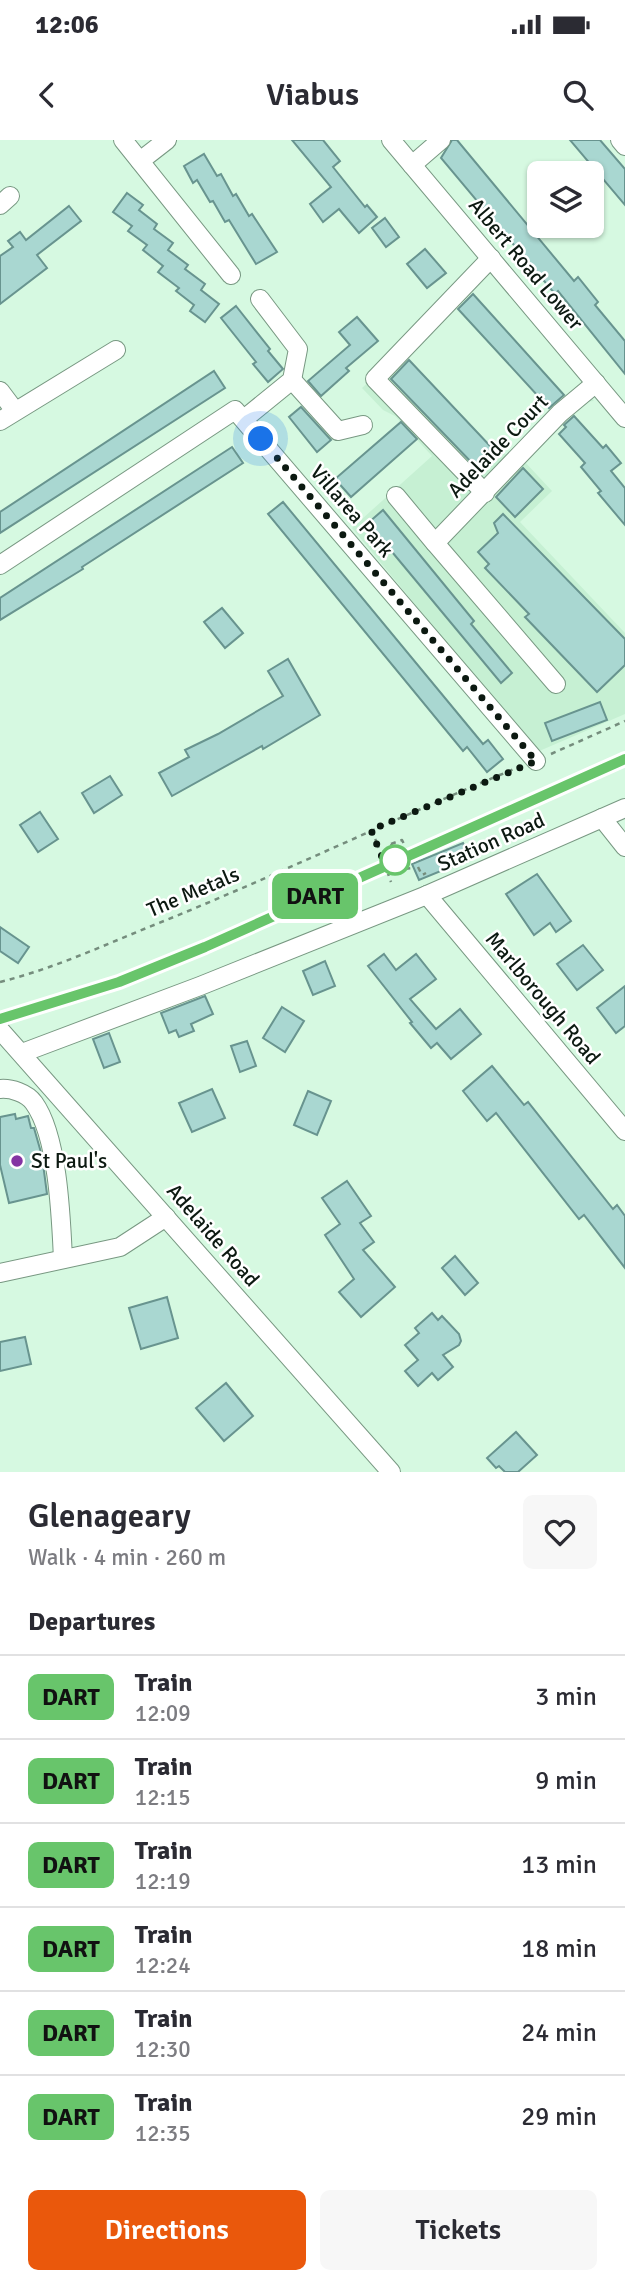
<!DOCTYPE html>
<html lang="en">
<head>
<meta charset="utf-8">
<style>
  body { margin:0; font-family:Signika,sans-serif; background:#f7f7f7; color:#2b2b33; height:100vh; display:flex; flex-direction:column; font-size:26px; white-space:nowrap }
  * { box-sizing:border-box; margin:0 }
  p { font-size:23px; color:#7c7c81 }
  .icon { flex:none; width:38px; height:38px; fill:none; stroke:currentColor; stroke-width:2; stroke-linecap:round; stroke-linejoin:round }
  .map { position:relative; height:1332px; overflow:hidden }
  .side { display:flex; flex-direction:column; background:#fff; flex:1 }
  .side>* { flex:none }
  .badge { padding:0 14px; border-radius:10px; font-size:24px; line-height:46px }
  .controls { position:absolute; left:527px; top:21px; display:grid; gap:14px }
  .controls a { display:grid; place-items:center; width:77px; height:77px; border-radius:10px; background:#fff; box-shadow:0 2px 5px #0004; font-size:35px }
  .you { position:absolute; width:35px; height:35px; margin:-18px; border:5px solid #fff; border-radius:50%; background:#1a73e8; box-shadow:0 0 0 10px #1a73e833 }
  .map>.badge { position:absolute; translate:-50% -50%; box-shadow:0 0 0 4px #fff }
  h2 { padding:0 28px; font-size:26px; line-height:63px }
  .round { display:grid; place-items:center; flex:none; width:74px; height:74px; border-radius:10px; background:#f7f7f7 }
  .summary { display:flex; align-items:center; justify-content:space-between; height:119px; padding:0 28px }
  h1 { font-size:33px; font-weight:600; line-height:52px }
  .cta { display:flex; gap:14px; margin-top:auto; padding:14px 28px }
  .cta a { flex:1; height:80px; border-radius:10px; background:#ea580c; color:#fff; font-size:28px; font-weight:600; line-height:80px; text-align:center }
  .cta a+a { background:#f7f7f7; color:#2b2b33 }
  ul { padding:0; list-style:none }
  li { display:flex; align-items:center; gap:21px; height:84px; padding:0 28px; border-top:2px solid #e1e1e2 }
  li div { flex:1 }
  li b { display:block; font-size:26px }
  li em { font-style:normal }
  li .badge { min-width:77px; font-weight:700; text-align:center }
  .status { display:flex; justify-content:space-between; align-items:center; height:49px; padding:0 35px; background:#fff; direction:ltr }
  .status svg { height:19px; fill:currentColor }
  header { display:flex; justify-content:space-between; align-items:center; height:91px; padding:0 28px; background:#fff; font-size:32px; font-weight:600 }
  .map>svg:first-child { display:block }
  .built { fill:#c6f0d3 }
  .building { fill:#a9d7d1; stroke:#68948f; stroke-width:2 }
  .lines { fill:none; stroke-linecap:round; stroke-linejoin:round }
  .minor-casing { stroke:#789882; stroke-width:20 }
  .path { stroke:#758d7d; stroke-width:2.5; stroke-dasharray:5 5; stroke-linecap:butt }
  .minor { stroke:#fff; stroke-width:18 }
  .rail-casing { stroke:#516558; stroke-width:8 }
  .rail { stroke:#fff; stroke-width:5; stroke-dasharray:16; stroke-linecap:butt }
  .path-bridge { stroke:#758d7d; stroke-width:2.5; stroke-dasharray:5 5; stroke-linecap:butt }
  .line-casing { stroke:#fff; stroke-width:16 }
  .line { stroke:#68c56b; stroke-width:10 }
  .walk { stroke:#0c1911; stroke-width:7; stroke-dasharray:0 12.6 }
  .stop-dot { fill:#fff; stroke:#68c56b; stroke-width:3.5 }
  .poi-dot { fill:#8434a3; stroke:#fff; stroke-width:2.5 }
  .labels { text-anchor:middle; dominant-baseline:central; stroke-width:5; stroke-linejoin:round; paint-order:stroke }
  .street-label { font-size:21px; fill:#0c1911; stroke:#fff }
  .poi-label { font-size:21px; fill:#0c1911; stroke:#fff; text-anchor:start }
</style>
</head>
<body>
<div class="status"><b>12:06</b><svg viewBox="0 0 49 12"><path d="M0 12V9h3v3zM5 12V6h3v6zM10 12V3h3v9zM15 12V0h3v12zM26 1h20v11H26zM47 4h2v5h-2z"/></svg></div>
<header><svg class="icon" aria-label="back" viewBox="0 0 24 24"><path d="M15 5l-7 7 7 7"/></svg>Viabus<svg class="icon" aria-label="search" viewBox="0 0 24 24"><circle cx="10" cy="10" r="6"/><path d="M15 15l6 6"/></svg></header>
<div class="map">
<svg width="625" height="1332" viewBox="0 0 625 1332">
  <rect width="100%" height="100%" fill="#d6f9e1"/>
  <polygon class="built" points="407,219 492,311 498,306 511,320 578,250 579,244 594,261 585,262 556,287 524,321 552,351 520,382 625,493 625,574 537,612 352,388 432,316 395,276 383,270 362,248 376,235 384,243"/>
  <g class="building">
    <polygon points="292,0 323,0 340,21 333,27 365,67 367,65 377,77 359,93 339,69 323,82 310,64 331,47"/>
    <polygon points="452,0 457,0 574,141 578,137 598,162 595,165 625,201 625,234 558,151 555,154 441,18"/>
    <polygon points="570,0 600,0 625,29 625,65"/>
    <polygon points="204,14 217,36 221,34 233,56 236,54 249,76 252,74 277,112 256,124 229,80 225,82 213,61 210,62 197,40 193,43 184,26"/>
    <polygon points="127,53 143,65 139,70 157,84 154,89 173,103 168,110 188,125 185,129 205,144 201,150 219,164 205,182 190,171 194,165 176,151 179,148 158,132 163,126 143,110 147,105 128,91 132,86 113,72"/>
    <polygon points="69,66 81,81 37,115 47,128 0,164 0,116 13,107 8,101 20,92 26,100"/>
    <polygon points="385,78 399,97 386,107 372,88"/>
    <polygon points="425,109 446,133 427,148 407,124"/>
    <polygon points="473,154 564,255 549,268 458,169"/>
    <polygon points="236,166 270,209 268,211 283,229 268,242 253,224 256,222 221,178"/>
    <polygon points="357,177 378,201 346,228 349,231 321,256 308,241 350,205 339,192"/>
    <polygon points="409,220 492,308 474,325 391,239"/>
    <polygon points="214,231 225,248 0,393 0,372"/>
    <polygon points="301,267 331,300 317,312 289,277"/>
    <polygon points="574,276 603,308 606,305 621,323 611,331 625,348 625,385 598,353 601,351 581,327 585,323 559,294 566,287 564,285"/>
    <polygon points="401,282 417,299 351,357 335,339"/>
    <polygon points="232,307 243,323 82,427 83,429 0,480 0,458"/>
    <polygon points="523,328 543,349 515,377 496,357"/>
    <polygon points="283,362 483,604 488,600 503,619 487,632 467,607 463,611 268,374"/>
    <polygon points="383,370 474,481 471,484 512,533 501,543 368,383"/>
    <polygon points="503,374 625,499 625,525 597,552 525,477 529,474 485,428 489,424 478,412 498,393 494,383"/>
    <polygon points="222,468 243,493 225,508 204,482"/>
    <polygon points="288,519 320,575 263,609 262,606 172,656 159,633 189,617 185,610 218,594 283,556 268,531"/>
    <polygon points="600,562 607,580 552,601 545,583"/>
    <polygon points="110,636 122,655 94,673 82,653"/>
    <polygon points="40,672 58,699 38,712 20,685"/>
    <polygon points="463,703 470,719 419,740 412,724"/>
    <polygon points="537,734 571,781 556,792 550,783 534,795 506,754"/>
    <polygon points="0,787 29,807 18,823 0,811"/>
    <polygon points="583,805 603,830 577,850 557,824"/>
    <polygon points="384,814 396,830 416,814 436,839 410,859 436,889 460,869 481,894 451,919 437,903 431,908 410,883 412,882 368,826"/>
    <polygon points="325,821 335,846 313,855 303,831"/>
    <polygon points="625,846 625,886 616,893 597,868"/>
    <polygon points="205,856 213,874 191,884 194,891 179,897 176,890 169,893 161,873"/>
    <polygon points="282,867 304,881 285,912 263,898"/>
    <polygon points="109,893 120,922 104,928 93,899"/>
    <polygon points="247,901 256,926 240,932 231,906"/>
    <polygon points="492,926 524,965 528,962 613,1069 617,1065 625,1076 625,1128 584,1075 579,1079 496,973 487,981 463,951"/>
    <polygon points="212,949 225,978 192,992 179,963"/>
    <polygon points="308,951 331,961 317,995 294,985"/>
    <polygon points="15,974 16,979 28,976 31,988 34,988 42,1016 47,1054 9,1063 0,1025 0,977"/>
    <polygon points="347,1041 371,1076 360,1083 374,1102 363,1110 395,1147 361,1177 339,1152 354,1139 325,1095 340,1084 322,1058"/>
    <polygon points="455,1116 478,1143 465,1155 442,1128"/>
    <polygon points="167,1157 178,1198 141,1209 129,1168"/>
    <polygon points="432,1173 438,1180 442,1176 459,1194 461,1201 459,1205 443,1215 453,1227 438,1240 432,1233 418,1246 405,1231 418,1220 405,1205 419,1193 415,1188"/>
    <polygon points="25,1197 31,1224 0,1231 0,1202"/>
    <polygon points="226,1243 253,1276 224,1301 196,1268"/>
    <polygon points="516,1292 537,1315 518,1332 505,1332 499,1326 496,1328 487,1318"/>
  </g>
  <g class="lines">
    <g class="minor-casing">
      <g id="minor">
        <polyline points="123,0 231,135"/>
        <polyline points="391,0 625,278"/>
        <polyline points="620,0 625,6"/>
        <polyline points="140,21 167,0"/>
        <polyline points="412,25 441,0"/>
        <polyline points="0,65 10,56"/>
        <polyline points="292,240 338,291 363,285"/>
        <polyline points="0,251 15,271"/>
        <polyline points="244,279 292,240 298,209 260,159"/>
        <polyline points="0,281 116,210"/>
        <polyline points="485,353 375,239 491,118"/>
        <polyline points="396,356 435,403"/>
        <polyline points="0,425 235,270 536,621"/>
        <polyline points="556,544 435,403 560,273 596,243"/>
        <polyline points="602,678 625,707"/>
        <polyline points="427,755 625,991"/>
        <polyline points="0,890 391,1332"/>
        <polyline points="22,913 200,846 427,755 625,668"/>
        <path d="M0,949C11,948 27,953 34,963C58,996 61,1077 63,1119"/>
        <polyline points="0,1133 120,1107 166,1077"/>
      </g>
    </g>
    <g class="path">
      <polyline points="551,614 625,581"/>
      <polyline points="371,690 377,703"/>
      <polyline points="391,704 402,700 404,704"/>
      <polyline points="416,716 420,721"/>
      <polyline points="399,723 402,729 414,728"/>
      <polyline points="418,727 422,735 426,733"/>
      <path d="M0,842C52,829 100,807 149,787C274,737 395,678 519,627"/>
    </g>
    <use href="#minor" class="minor"/>
    <g class="rail-casing">
      <polyline id="rail" points="0,879 119,842 205,807 625,619"/>
    </g>
    <use href="#rail" class="rail"/>
    <g class="path-bridge">
      <polyline points="377,703 391,742"/>
      <polyline points="391,704 399,723"/>
    </g>
  </g>
  <g class="lines">
    <g class="line-casing">
      <polyline id="line" points="0,879 119,842 205,807 625,619"/>
    </g>
    <use href="#line" class="line"/>
    <polyline class="walk" points="261,299 536,621 371,690 384,722 395,720"/>
  </g>
  <circle class="stop-dot" cx="395" cy="720" r="14"/>
  <circle class="poi-dot" cx="17" cy="1021" r="7"/>
  <g class="labels">
    <g class="street-label">
      <text transform="translate(526 124) rotate(50)">Albert Road Lower</text>
      <text transform="translate(498 306) rotate(-46)">Adelaide Court</text>
      <text transform="translate(352 371) rotate(49)">Villarea Park</text>
      <text transform="translate(491 702) rotate(-24)">Station Road</text>
      <text transform="translate(193 752) rotate(-23)">The Metals</text>
      <text transform="translate(543 858) rotate(50)">Marlborough Road</text>
      <text transform="translate(213 1095) rotate(49)">Adelaide Road</text>
    </g>
    <g class="poi-label">
      <text x="31" y="1021">St Paul's</text>
    </g>
  </g>
</svg>
<div class="controls">
<a><svg class="icon" aria-label="layers" viewBox="0 0 24 24"><path d="M12 4l9 5-9 5-9-5zM3 14l9 5 9-5"/></svg></a>
</div>
<div class="you" style="left:261px;top:299px"></div>
<b class="badge" style="left:315px;top:756px;background:#68c56b;color:#111">DART</b>
</div>
<section class="side">
<div class="summary"><div><h1>Glenageary</h1><p>Walk · 4 min · 260 m</p></div><a class="round"><svg class="icon" aria-label="heart" viewBox="0 0 24 24"><path d="M12 20l-8-8c-3-5 5-10 8-4 3-6 11-1 8 4z"/></svg></a></div>
<h2>Departures</h2>
<ul>
<li><span class="badge" style="background:#68c56b;color:#111">DART</span><div><b>Train</b><p>12:09</p></div><em>3 min</em></li>
<li><span class="badge" style="background:#68c56b;color:#111">DART</span><div><b>Train</b><p>12:15</p></div><em>9 min</em></li>
<li><span class="badge" style="background:#68c56b;color:#111">DART</span><div><b>Train</b><p>12:19</p></div><em>13 min</em></li>
<li><span class="badge" style="background:#68c56b;color:#111">DART</span><div><b>Train</b><p>12:24</p></div><em>18 min</em></li>
<li><span class="badge" style="background:#68c56b;color:#111">DART</span><div><b>Train</b><p>12:30</p></div><em>24 min</em></li>
<li><span class="badge" style="background:#68c56b;color:#111">DART</span><div><b>Train</b><p>12:35</p></div><em>29 min</em></li>
</ul>
<div class="cta"><a>Directions</a><a>Tickets</a></div>
</section>
</body>
</html>
